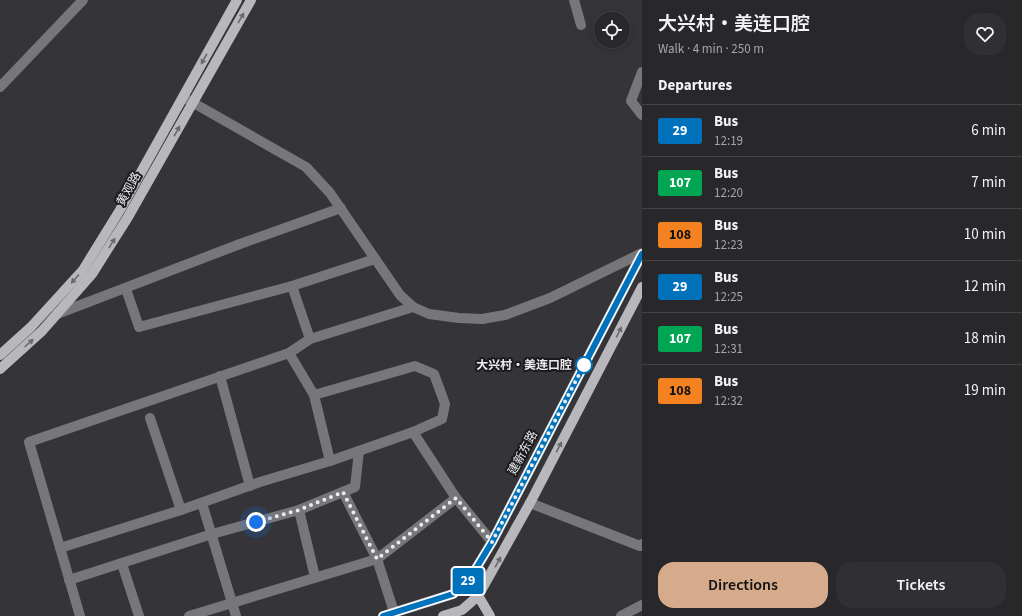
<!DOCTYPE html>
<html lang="en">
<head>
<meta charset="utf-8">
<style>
  body { margin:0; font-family:"Source Sans 3","Noto Sans SC",sans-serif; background:#302f32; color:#f1f3f6; height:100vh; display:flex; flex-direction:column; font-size:15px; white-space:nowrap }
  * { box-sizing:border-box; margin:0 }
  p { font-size:13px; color:#a5a5a8 }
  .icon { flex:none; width:22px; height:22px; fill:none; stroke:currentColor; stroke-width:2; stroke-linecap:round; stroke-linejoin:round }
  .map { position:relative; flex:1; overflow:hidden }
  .sheet { display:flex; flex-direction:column; background:#28272a; width:380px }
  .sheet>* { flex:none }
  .badge { padding:0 8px; border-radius:3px; font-size:14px; line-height:26px }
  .controls { position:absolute; left:594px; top:12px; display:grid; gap:8px }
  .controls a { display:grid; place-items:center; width:36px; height:36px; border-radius:50%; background:#28272a; box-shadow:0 2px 10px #0003,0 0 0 1px #444447; font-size:20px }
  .you { position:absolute; width:20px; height:20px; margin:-10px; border:3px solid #fff; border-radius:50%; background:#1a73e8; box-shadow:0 0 0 6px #1a73e833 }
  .map>.badge { position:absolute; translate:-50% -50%; box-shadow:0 0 0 2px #fff }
  h2 { padding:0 16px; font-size:15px; line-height:36px }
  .round { display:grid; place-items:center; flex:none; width:42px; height:42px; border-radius:16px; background:#302f32 }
  .headline { display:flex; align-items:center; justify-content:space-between; height:68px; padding:0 16px }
  h1 { font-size:19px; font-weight:600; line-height:30px }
  .primary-button { display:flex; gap:8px; margin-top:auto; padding:8px 16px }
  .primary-button a { flex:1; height:46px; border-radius:16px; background:#d6ab8b; color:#111; font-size:16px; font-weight:600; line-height:46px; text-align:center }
  .primary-button a+a { background:#302f32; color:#f1f3f6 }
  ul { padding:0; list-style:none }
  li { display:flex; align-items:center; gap:12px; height:52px; padding:0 16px; border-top:1px solid #444447 }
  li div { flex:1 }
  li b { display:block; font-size:15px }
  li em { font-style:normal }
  li .badge { min-width:44px; font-weight:700; text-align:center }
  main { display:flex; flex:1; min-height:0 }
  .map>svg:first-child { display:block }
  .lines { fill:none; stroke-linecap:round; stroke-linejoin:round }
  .minor { stroke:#777679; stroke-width:10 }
  .major { stroke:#b8b7bc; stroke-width:10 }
  .oneway { fill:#6a6a6d }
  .line-casing { stroke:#fff; stroke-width:9 }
  .line { stroke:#0072bc; stroke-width:6 }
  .walk { stroke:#ecebee; stroke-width:4; stroke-dasharray:0 7.2 }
  .stop-dot { fill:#fff; stroke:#0072bc; stroke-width:2 }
  .labels { text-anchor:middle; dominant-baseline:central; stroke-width:4; stroke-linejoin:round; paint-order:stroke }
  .street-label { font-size:12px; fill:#ecebee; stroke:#1c1c1e }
  .stop-label { font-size:12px; font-weight:bold; fill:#ecebee; stroke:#1c1c1e; text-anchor:end }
</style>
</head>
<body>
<main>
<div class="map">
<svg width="642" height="616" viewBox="0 0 642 616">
  <rect width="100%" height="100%" fill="#353438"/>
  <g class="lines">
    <g class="minor">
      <polyline points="574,0 581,25"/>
      <polyline points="642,72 631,101 642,115"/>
      <polyline points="0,87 83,0"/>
      <polyline points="183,97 306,167 330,193 400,295 413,307 429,314 459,318 482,319 505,315 550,298 642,253"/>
      <polyline points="292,286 310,339"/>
      <polyline points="126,289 139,327 292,286 375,259"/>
      <polyline points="57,314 240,244 341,208"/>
      <polyline points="289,353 314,395 330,461"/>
      <polyline points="220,376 250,486"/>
      <polyline points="150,418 181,510"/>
      <polyline points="413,432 456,498 492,542"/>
      <polyline points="343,492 377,559 394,612"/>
      <polyline points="202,503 236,616"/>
      <polyline points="530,503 640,546 642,544"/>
      <polyline points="299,510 315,577"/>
      <polyline points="60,548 181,510 260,482 330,461 413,432 442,419 445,404 434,374 415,366 314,395"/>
      <polyline points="122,564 139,616"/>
      <polyline points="69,580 212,534 299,510 355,487 359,451"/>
      <polyline points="80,616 29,442 289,353 310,339 413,307"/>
      <polyline points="189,616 377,559 456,498"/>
      <polyline points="621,616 642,605"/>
    </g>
    <g class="major">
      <polyline points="0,355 31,327 83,270 120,210 237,0"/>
      <polyline points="0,369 42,331 92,274 128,217 251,0"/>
      <polyline points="469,580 490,616"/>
      <polyline points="383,616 453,594 469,580 492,542 642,254"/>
      <polyline points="443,616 462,610 478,596 530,503 642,287"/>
    </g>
  </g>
  <defs><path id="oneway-solid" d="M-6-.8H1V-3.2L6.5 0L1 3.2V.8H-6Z"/></defs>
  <g class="oneway">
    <use href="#oneway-solid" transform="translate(241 18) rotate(-60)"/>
    <use href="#oneway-solid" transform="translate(204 59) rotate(119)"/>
    <use href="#oneway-solid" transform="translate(177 131) rotate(-61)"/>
    <use href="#oneway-solid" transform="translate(112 243) rotate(-58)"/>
    <use href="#oneway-solid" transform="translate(75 279) rotate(132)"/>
    <use href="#oneway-solid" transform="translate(619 332) rotate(-63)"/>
    <use href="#oneway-solid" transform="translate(29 343) rotate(-42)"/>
    <use href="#oneway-solid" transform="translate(559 447) rotate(-63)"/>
    <use href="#oneway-solid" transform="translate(498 562) rotate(-61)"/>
  </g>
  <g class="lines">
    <g class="line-casing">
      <polyline id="line" points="383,616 453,594 469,580 492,542 642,254"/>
    </g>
    <use href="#line" class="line"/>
    <polyline class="walk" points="256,522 299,510 343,492 377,559 456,498 492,542 584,365"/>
  </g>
  <circle class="stop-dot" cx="584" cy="365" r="8"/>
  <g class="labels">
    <g class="street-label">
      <text transform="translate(129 189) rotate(-61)">黄观路</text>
      <text transform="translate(523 453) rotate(-62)">建新东路</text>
    </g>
    <g class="stop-label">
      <text x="572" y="365">大兴村‧美连口腔</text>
    </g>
  </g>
</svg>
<div class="controls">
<a><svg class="icon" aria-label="locate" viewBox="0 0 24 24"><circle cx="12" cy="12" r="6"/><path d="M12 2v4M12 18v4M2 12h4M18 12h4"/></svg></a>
</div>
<div class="you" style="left:256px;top:522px"></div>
<b class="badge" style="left:468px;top:581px;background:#0072bc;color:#fff">29</b>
</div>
<section class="sheet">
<div class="headline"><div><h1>大兴村‧美连口腔</h1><p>Walk · 4 min · 250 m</p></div><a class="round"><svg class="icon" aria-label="heart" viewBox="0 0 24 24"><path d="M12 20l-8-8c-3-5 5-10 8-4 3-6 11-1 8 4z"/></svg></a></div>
<h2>Departures</h2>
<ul>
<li><span class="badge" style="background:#0072bc;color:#fff">29</span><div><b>Bus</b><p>12:19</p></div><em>6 min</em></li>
<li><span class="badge" style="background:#00a651;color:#fff">107</span><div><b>Bus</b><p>12:20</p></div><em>7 min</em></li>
<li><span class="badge" style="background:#f58220;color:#111">108</span><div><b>Bus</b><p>12:23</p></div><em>10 min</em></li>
<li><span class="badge" style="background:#0072bc;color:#fff">29</span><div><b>Bus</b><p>12:25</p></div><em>12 min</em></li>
<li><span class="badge" style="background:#00a651;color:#fff">107</span><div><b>Bus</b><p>12:31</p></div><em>18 min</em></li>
<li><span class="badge" style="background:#f58220;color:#111">108</span><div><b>Bus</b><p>12:32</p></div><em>19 min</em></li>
</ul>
<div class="primary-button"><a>Directions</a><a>Tickets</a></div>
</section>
</main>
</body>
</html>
